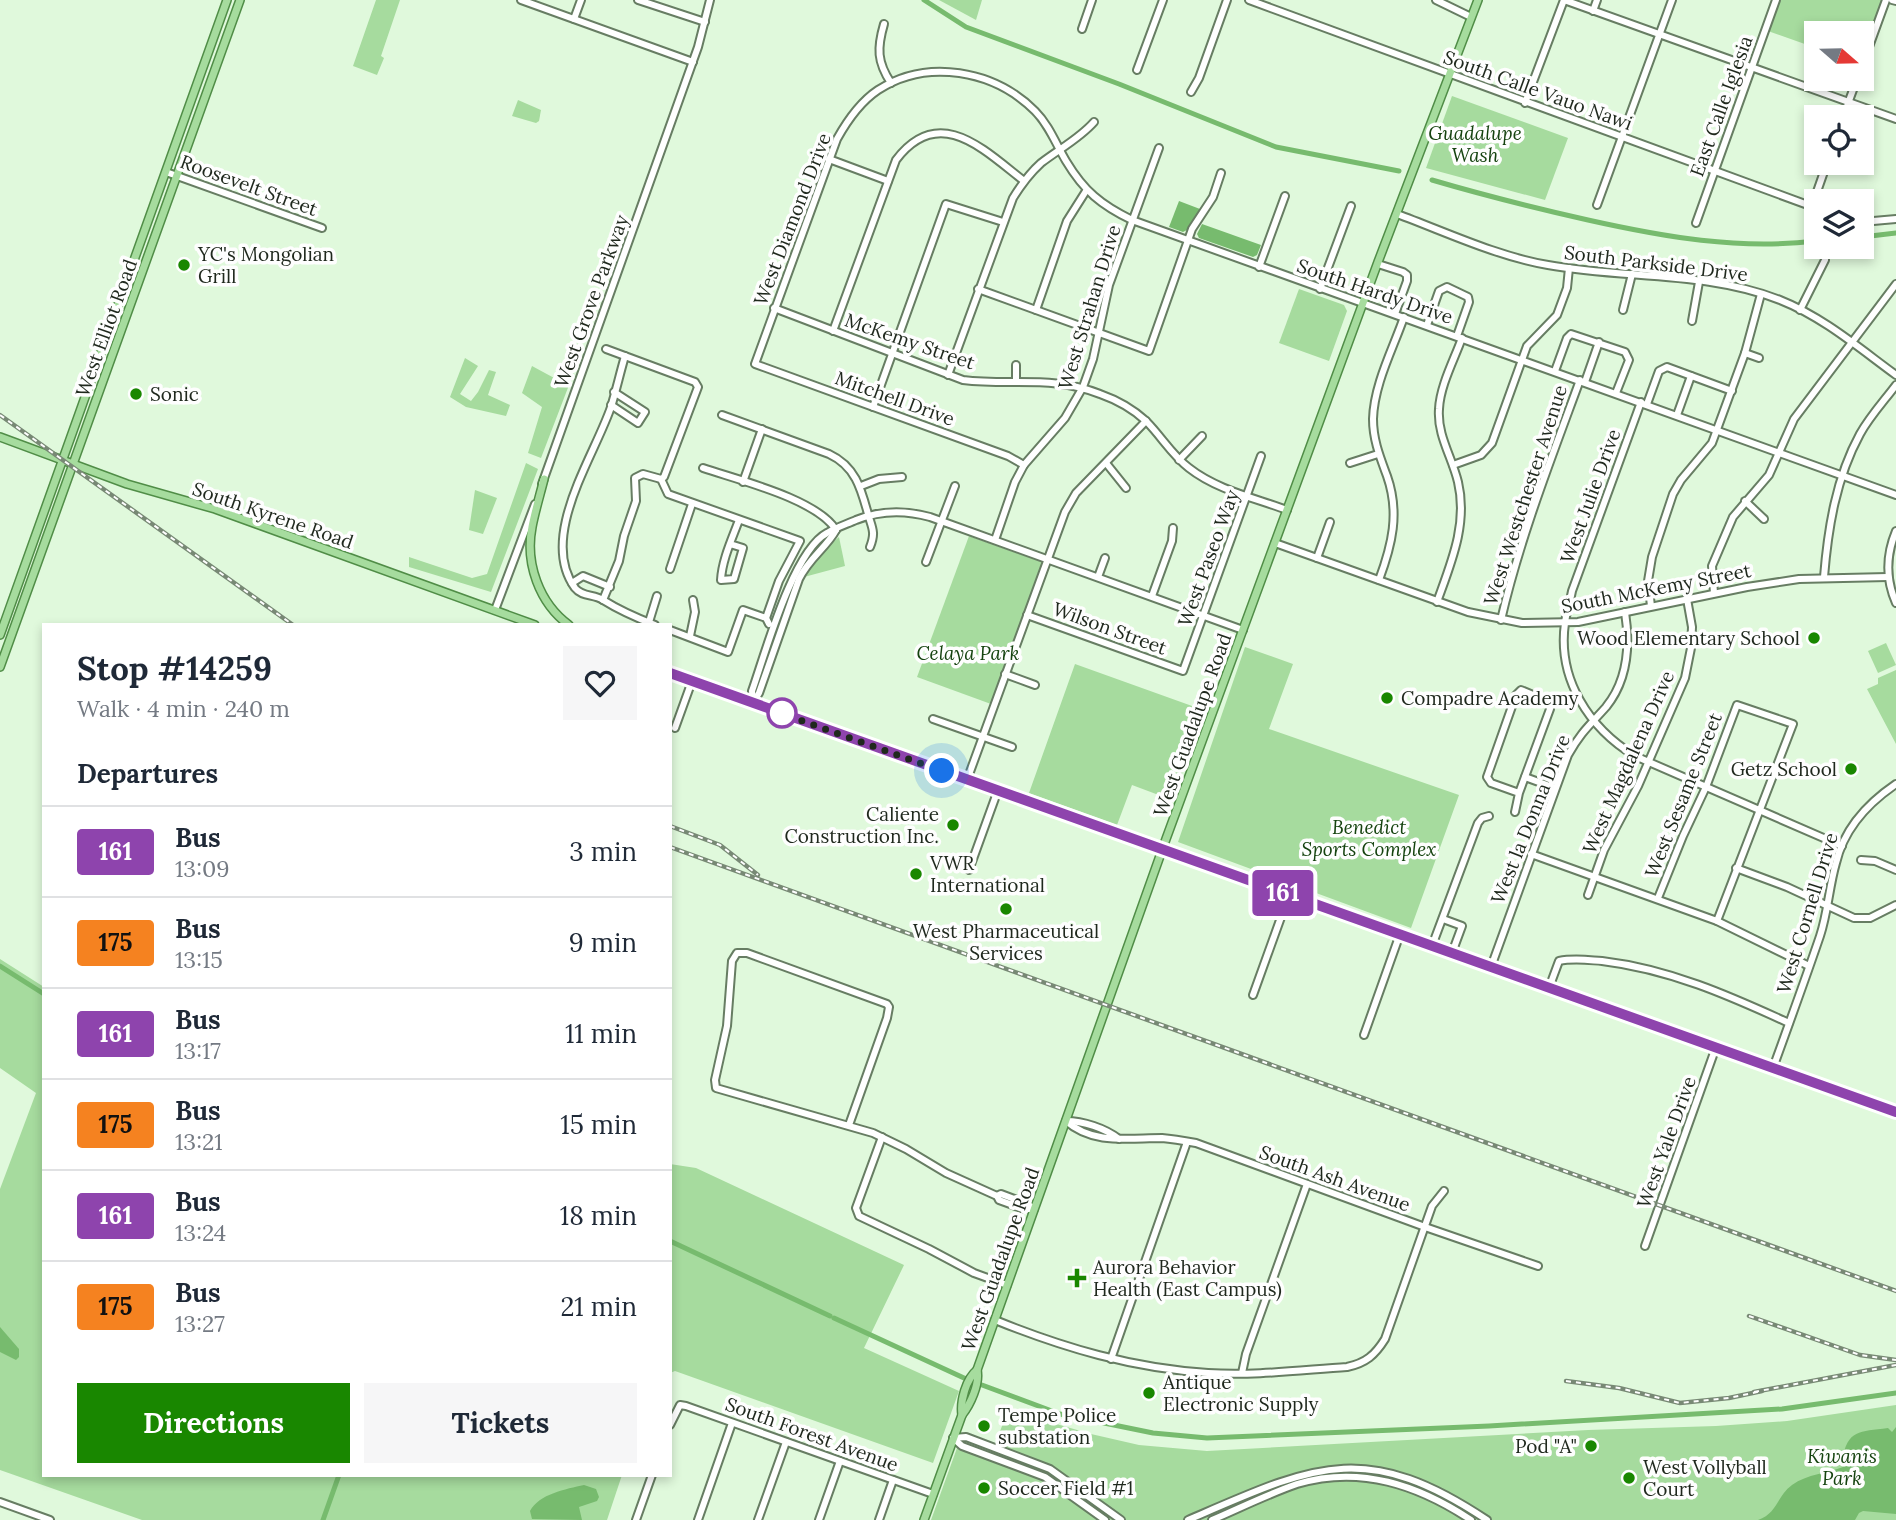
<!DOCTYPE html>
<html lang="en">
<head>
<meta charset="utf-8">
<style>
  body { margin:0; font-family:Lora,serif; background:#f6f6f7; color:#1f2937; height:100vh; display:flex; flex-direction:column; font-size:26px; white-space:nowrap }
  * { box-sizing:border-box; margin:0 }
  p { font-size:23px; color:#747a83 }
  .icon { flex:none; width:38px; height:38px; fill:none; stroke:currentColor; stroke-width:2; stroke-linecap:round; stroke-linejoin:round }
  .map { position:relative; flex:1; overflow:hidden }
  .drawer { position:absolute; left:42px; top:623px; width:630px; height:854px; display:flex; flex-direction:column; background:#fff; border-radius:0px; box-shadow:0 4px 10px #0003 }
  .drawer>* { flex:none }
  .badge { padding:0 14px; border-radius:5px; font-size:24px; line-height:46px }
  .needle { width:46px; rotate:110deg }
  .tools { position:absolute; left:1804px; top:21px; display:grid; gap:14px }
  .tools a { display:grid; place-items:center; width:70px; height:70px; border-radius:0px; background:#fff; box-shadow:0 4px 10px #0003; font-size:35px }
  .you { position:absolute; width:35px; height:35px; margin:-18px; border:5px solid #fff; border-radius:50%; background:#1a73e8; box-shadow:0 0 0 10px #1a73e833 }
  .map>.badge { position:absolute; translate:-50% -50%; box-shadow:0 0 0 4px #fff }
  h2 { padding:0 35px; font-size:26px; line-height:63px }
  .round { display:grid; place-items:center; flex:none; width:74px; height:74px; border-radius:0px; background:#f6f6f7 }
  .head { display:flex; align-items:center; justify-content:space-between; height:119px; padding:0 35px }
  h1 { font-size:33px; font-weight:800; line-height:52px }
  .action { display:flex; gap:14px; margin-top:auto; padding:14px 35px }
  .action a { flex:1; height:80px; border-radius:0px; background:#198700; color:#fff; font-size:28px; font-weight:800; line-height:80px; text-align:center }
  .action a+a { background:#f6f6f7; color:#1f2937 }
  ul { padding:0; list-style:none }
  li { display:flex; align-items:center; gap:21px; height:91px; padding:0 35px; border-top:2px solid #e0e1e3 }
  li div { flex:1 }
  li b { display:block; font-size:26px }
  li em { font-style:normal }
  li .badge { min-width:77px; font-weight:700; text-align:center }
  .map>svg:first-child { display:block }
  .green { fill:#a6db9e }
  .water { fill:#77bb6e }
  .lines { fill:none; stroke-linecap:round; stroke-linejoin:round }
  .canal { stroke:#77bb6e; stroke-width:5 }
  .minor-casing { stroke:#677d63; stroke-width:10 }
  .major-casing { stroke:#508d47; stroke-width:10 }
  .minor { stroke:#fff; stroke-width:6 }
  .major { stroke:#a6dc9e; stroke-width:7 }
  .rail-casing { stroke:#788975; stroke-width:4.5 }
  .rail { stroke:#fefefe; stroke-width:2; stroke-dasharray:5; stroke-linecap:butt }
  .line-casing { stroke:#fff; stroke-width:16 }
  .line { stroke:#8e44ad; stroke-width:10 }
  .walk { stroke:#1f281d; stroke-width:7; stroke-dasharray:0 12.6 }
  .poi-dot { fill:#198700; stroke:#fefefe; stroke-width:2.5 }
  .stop-dot { fill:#fff; stroke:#8e44ad; stroke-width:3.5 }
  .labels { text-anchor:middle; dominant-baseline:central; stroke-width:7; stroke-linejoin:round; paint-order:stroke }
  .street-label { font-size:19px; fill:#1f281d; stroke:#fefefe }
  .park-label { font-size:19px; font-style:italic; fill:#15430f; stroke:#fefefe }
  .poi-label { font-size:19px; fill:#1f281d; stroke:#fefefe; text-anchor:start }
</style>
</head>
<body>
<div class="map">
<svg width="1896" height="1520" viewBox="0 0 1896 1520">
  <rect width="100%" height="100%" fill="#e0f9dc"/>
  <g class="green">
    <polygon points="376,0 400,0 381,56 384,58 377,75 353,66"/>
    <polygon points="939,0 982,0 976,20"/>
    <polygon points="1776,0 1886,0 1862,64 1862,33 1816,33 1816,48 1765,30"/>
    <polygon points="1452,96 1568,138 1545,200 1426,168"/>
    <polygon points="518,100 541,110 539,121 536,123 512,116"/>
    <polygon points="1299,289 1344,305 1347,311 1329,361 1279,343"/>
    <polygon points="575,343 584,346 541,458 528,453 542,407 522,393 532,366 556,379"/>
    <polygon points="465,358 478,366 460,394 471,401 478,392 489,370 496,372 488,395 510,405 506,416 466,407 450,397"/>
    <polygon points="526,463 538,469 491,592 409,567 409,557 472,578 487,574"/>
    <polygon points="475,490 497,498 483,534 469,530"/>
    <polygon points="969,536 1042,562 991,704 917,677"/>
    <polygon points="839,537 845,566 804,577 826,548"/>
    <polygon points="1886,643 1896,665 1878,673 1868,651"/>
    <polygon points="1245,647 1293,664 1269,729 1459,795 1411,928 1178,842"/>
    <polygon points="1075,664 1206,711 1172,800 1132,785 1117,825 1029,793"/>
    <polygon points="1896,670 1896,744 1867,689 1878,684 1878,678"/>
    <polygon points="0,959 44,987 44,1475 622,1475 607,1520 142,1520 0,1470 0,1189 36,1093 0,1068"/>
    <polygon points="670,1164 696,1168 904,1265 864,1348 959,1391 933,1463 675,1371 670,1373"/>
    <polygon points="1896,1405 1896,1520 931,1520 957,1448 961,1447 990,1458 1008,1410 1091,1434 1139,1445 1207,1451 1588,1430 1716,1426 1787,1421"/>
  </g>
  <g class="water">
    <polygon points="1179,201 1200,209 1187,230 1183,232 1169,227"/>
    <polygon points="1202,224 1261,245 1257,255 1253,257 1199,238 1197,234"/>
    <polygon points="0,1327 19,1349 19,1357 16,1360 0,1352"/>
    <path d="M1896,1427V1514L1863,1511L1859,1513L1855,1520H1758C1777,1514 1777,1496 1792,1485C1807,1474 1828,1473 1843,1467L1846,1462L1842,1460C1848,1429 1859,1432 1888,1428L1892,1432Z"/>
    <path d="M584,1485L596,1489L599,1497L597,1501L579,1507L582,1520L532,1519L530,1511C539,1494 566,1489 584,1485Z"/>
  </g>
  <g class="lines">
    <g class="canal">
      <polyline points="924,0 966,27 1119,84 1276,147 1399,171"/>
      <path d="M1432,180C1483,195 1535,208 1588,220C1664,237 1738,250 1816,241"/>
      <polyline points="1862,237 1896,233"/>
      <polyline points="0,966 44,994"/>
      <polyline points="670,1241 830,1316"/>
      <polyline points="834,1318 964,1378"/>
      <polyline points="982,1385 1060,1414 1153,1433 1207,1438 1489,1426 1782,1409 1896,1393"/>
      <polyline points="323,1520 339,1475"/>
    </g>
    <g class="minor-casing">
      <g id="minor">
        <polyline points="521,0 693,62"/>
        <polyline points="638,0 705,22"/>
        <polyline points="1249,0 1816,208"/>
        <polyline points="1436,0 1471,17"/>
        <polyline points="1564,0 1896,119"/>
        <polyline points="1892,0 1896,1"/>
        <polyline points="1593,11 1597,0"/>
        <polyline points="574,19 581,0"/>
        <path d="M884,24C877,48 877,62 891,83"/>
        <polyline points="1082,29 1092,0"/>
        <polyline points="1862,66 1886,0"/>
        <polyline points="1137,70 1163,0"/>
        <polyline points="1191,92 1199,78 1227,0"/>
        <polyline points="1525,103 1564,0"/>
        <polyline points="1843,117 1857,79"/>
        <polyline points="829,159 888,181"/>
        <polyline points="166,172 322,228"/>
        <polyline points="1597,205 1672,0"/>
        <polyline points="1812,206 1827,163"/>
        <path d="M1397,214C1446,232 1496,256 1548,265C1624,279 1707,271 1780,300C1823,317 1859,348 1896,375"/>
        <polyline points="1862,222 1896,219"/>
        <polyline points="1696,223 1776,0"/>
        <polyline points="1378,264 1403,272 1407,275 1407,281 1395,314"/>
        <polyline points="1259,267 1285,196"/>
        <polyline points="978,289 1149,351 1192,229 1213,197 1221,173"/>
        <polyline points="1320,289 1351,206"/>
        <path d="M774,308L963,380C1012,386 1053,375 1100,394C1117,400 1133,409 1146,421C1161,436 1172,455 1189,468C1217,490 1255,498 1287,510"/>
        <polyline points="1036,310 1067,221 1086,191"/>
        <polyline points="1623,310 1632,274"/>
        <polyline points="1800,310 1825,260"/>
        <polyline points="1692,321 1699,282"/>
        <polyline points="1427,325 1439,291 1447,287 1468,297 1469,302 1457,336"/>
        <path d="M833,331L896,160C939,103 984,150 1024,181"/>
        <polyline points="1745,353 1759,358"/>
        <path d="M625,356C620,373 616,391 611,407C594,457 538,537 575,588C582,597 594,594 603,600C619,610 637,618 655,625"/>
        <polyline points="1555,371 1567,338 1571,334 1625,352 1629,360 1616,393"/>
        <path d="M948,375L1013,198C1021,185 1030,173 1041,163C1059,149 1079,139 1094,122"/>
        <polyline points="1016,382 1016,365"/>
        <polyline points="1585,382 1599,342"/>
        <path d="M1641,402L1572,591C1570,602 1566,613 1565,623C1557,679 1589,728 1635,756L1842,846"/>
        <polyline points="1647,404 1659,371 1667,367 1732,391"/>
        <polyline points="611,405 638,423 645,412 614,392"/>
        <polyline points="873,407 946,204 1003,222"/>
        <path d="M722,415L829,454C855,466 861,488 868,514C872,528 876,532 870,547"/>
        <polyline points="1677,415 1691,376"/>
        <polyline points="1179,460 1202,436"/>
        <polyline points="1106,463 1126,488"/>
        <polyline points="1350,463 1378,454"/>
        <path d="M1024,465L1008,456L755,364L837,139C847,121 860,102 878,90C927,58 994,70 1035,111C1049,125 1056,144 1066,161C1084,191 1101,205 1132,220L1896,495"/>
        <polyline points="1453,465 1481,455 1492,443 1527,346 1557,315 1567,288 1569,268"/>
        <path d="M703,468C738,480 817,499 836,530"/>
        <polyline points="661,479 668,494 800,541 779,581 766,618"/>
        <polyline points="743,482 762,429"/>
        <polyline points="542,484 698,47 710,0"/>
        <polyline points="861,486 879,479 902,477"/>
        <polyline points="1745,501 1764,519"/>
        <path d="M1896,531C1886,555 1885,578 1896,603"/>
        <polyline points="995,540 1015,482 1024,465 1065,418 1083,387 1093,359 1109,285 1159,148"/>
        <polyline points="1275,543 1468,612 1522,623 1578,622 1747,587 1799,579 1888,577"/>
        <path d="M730,544L743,548L734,579L721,580C722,560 732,539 739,520"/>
        <polyline points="1317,558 1330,522"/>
        <polyline points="926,562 955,486"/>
        <polyline points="670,569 692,504"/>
        <polyline points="1098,577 1105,558"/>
        <path d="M1824,577C1828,528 1836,478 1860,434C1870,416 1884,401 1896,385"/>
        <path d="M1379,580C1392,545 1400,513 1387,476C1380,457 1373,440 1373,419C1374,384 1393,349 1404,317"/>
        <polyline points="572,583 583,576 610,587"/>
        <polyline points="1714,593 1712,566 1733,517 1769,475 1794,419 1896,284"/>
        <polyline points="1152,596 1172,541 1173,528"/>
        <polyline points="603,600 619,561 624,536 636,501 635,478 643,474 661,479 664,477 698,387 695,382 606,349"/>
        <path d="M1437,602C1451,563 1468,524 1458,482C1452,457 1437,435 1439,409C1440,386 1454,360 1462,338"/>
        <polyline points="1651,606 1648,581 1652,557 1673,494 1681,480 1712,443 1745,353 1761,294"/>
        <polyline points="495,610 535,504"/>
        <polyline points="1027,615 1183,671 1261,456"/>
        <path d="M1501,620C1520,538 1551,459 1580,380"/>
        <polyline points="649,622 657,596"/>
        <polyline points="670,630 728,652 743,610 766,618 769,624"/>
        <polyline points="690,636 695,612 693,600"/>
        <polyline points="1005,674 1035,685"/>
        <path d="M753,703L752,691C765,654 793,551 827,533C835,528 847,524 856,520C881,510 905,510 930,517L1243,630"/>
        <path d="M753,703L759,693L799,579C809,558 827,547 836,530"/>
        <polyline points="933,719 1012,747"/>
        <polyline points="675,728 692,681"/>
        <polyline points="1525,777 1555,788"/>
        <polyline points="967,780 1065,512 1076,493 1146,421"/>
        <polyline points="1515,812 1519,793 1550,709 1550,702 1521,690 1516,695 1487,777 1491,783 1519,793"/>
        <polyline points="1531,854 1717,921 1809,966"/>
        <polyline points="1861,860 1875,861 1896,870"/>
        <polyline points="1736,868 1787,887 1854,918 1870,918 1896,905"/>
        <polyline points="969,870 998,790"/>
        <polyline points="1588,895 1604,850 1638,786 1685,678 1691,648 1692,627 1687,599"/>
        <polyline points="1658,898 1683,836 1706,787 1737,705 1793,724 1717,921"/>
        <polyline points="1443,919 1462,926 1452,953"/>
        <polyline points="1432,946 1478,823 1482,818 1489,816"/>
        <path d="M1491,967L1568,755C1581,732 1590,725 1606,707C1628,680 1630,644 1625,612"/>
        <path d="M1549,988L1559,961C1574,958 1587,960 1602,961C1669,969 1728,995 1789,1023"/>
        <polyline points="1253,995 1289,895"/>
        <polyline points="1364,1035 1400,934"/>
        <path d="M1773,1068C1789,1024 1805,980 1820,936C1828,912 1829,887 1836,863C1844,829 1868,803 1896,784"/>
        <path d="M1066,1121C1093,1145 1129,1138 1162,1138C1174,1139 1185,1141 1196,1143L1425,1227L1538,1266"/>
        <path d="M1066,1121C1083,1121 1105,1128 1119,1139"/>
        <polyline points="849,1125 887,1018 889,1007 887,1004 747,953 737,953 732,961 727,1026 715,1080 716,1088 873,1133 906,1149 946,1173 997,1196 999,1200 1024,1209 1034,1209"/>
        <polyline points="882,1137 856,1208 859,1216 929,1249 974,1273 1007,1285"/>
        <polyline points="997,1196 1001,1194 1025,1203 1034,1208"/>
        <polyline points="1645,1246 1716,1047"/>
        <path d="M995,1320C1064,1348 1132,1368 1208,1373C1254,1376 1301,1370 1347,1367C1366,1363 1375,1355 1385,1339L1432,1206L1444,1191"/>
        <polyline points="1111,1359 1187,1142"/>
        <polyline points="1242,1373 1246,1354 1307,1184"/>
        <polyline points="670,1425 680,1405 686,1406 933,1494"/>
        <polyline points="953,1438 966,1437 1050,1469 1121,1520"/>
        <polyline points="953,1438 962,1446 1045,1477 1105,1520"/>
        <polyline points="0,1502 50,1520"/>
        <polyline points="636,1520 652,1475"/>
        <polyline points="698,1520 732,1423"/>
        <polyline points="758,1520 786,1442"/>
        <polyline points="819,1520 840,1461"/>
        <polyline points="879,1520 893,1480"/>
        <path d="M1188,1520C1313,1466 1364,1438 1487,1520"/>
        <path d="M1212,1520C1240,1508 1268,1494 1297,1484C1360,1465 1418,1485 1471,1520"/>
      </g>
    </g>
    <g class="major-casing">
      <g id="major">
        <polyline points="0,437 127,484 215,509 535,625"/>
        <path d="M544,479C540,495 535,511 532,527C525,563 539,603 569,625"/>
        <polyline points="0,635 227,0"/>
        <polyline points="0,667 240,0"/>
        <polyline points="670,673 1896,1112"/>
        <path d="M962,1415C960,1401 966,1379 977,1370L1166,839L1378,262L1478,0"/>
        <path d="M924,1520L962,1415C970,1405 980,1384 977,1370"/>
      </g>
    </g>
    <use href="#minor" class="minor"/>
    <use href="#major" class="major"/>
    <g class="rail-casing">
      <g id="rail">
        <polyline points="0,415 293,625"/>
        <polyline points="670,826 720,845 758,875"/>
        <polyline points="670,847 1896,1291"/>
        <polyline points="1749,1316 1860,1355 1896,1360"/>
        <polyline points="1566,1381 1619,1388 1680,1403 1729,1398 1762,1391"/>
        <polyline points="1754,1392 1896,1365"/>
      </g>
    </g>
    <use href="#rail" class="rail"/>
  </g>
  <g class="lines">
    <g class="line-casing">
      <polyline id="line" points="670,673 1896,1112"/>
    </g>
    <use href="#line" class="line"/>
    <polyline class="walk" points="782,713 780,713 942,771"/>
  </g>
  <g class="poi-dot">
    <circle cx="184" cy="265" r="7"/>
    <circle cx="136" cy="394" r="7"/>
    <circle cx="1814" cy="638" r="7"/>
    <circle cx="1387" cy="698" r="7"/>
    <circle cx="1851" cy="769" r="7"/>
    <circle cx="953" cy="825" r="7"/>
    <circle cx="916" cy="874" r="7"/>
    <circle cx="1006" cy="909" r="7"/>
    <path d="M1073.5 1267.5h7v7h7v7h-7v7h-7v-7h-7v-7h7z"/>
    <circle cx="1149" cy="1393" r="7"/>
    <circle cx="984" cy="1426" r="7"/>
    <circle cx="1591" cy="1446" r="7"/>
    <circle cx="1629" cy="1478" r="7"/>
    <circle cx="984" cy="1488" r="7"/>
  </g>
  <circle class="stop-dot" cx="782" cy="713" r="14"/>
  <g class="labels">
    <g class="street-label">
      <text transform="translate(1538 90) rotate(20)">South Calle Vauo Nawi</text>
      <text transform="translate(1721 106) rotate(-70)">East Calle Iglesia</text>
      <text transform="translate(249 185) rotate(20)">Roosevelt Street</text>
      <text transform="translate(792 219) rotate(-69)">West Diamond Drive</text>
      <text transform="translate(1656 263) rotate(7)">South Parkside Drive</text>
      <text transform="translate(1375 291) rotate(19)">South Hardy Drive</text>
      <text transform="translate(591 301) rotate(-70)">West Grove Parkway</text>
      <text transform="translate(1089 307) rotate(-73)">West Strahan Drive</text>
      <text transform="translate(106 328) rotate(-70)">West Elliot Road</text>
      <text transform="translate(910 341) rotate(19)">McKemy Street</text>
      <text transform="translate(895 398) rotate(20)">Mitchell Drive</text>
      <text transform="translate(1525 495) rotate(-72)">West Westchester Avenue</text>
      <text transform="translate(1590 496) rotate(-70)">West Julie Drive</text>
      <text transform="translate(273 515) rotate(19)">South Kyrene Road</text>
      <text transform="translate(1208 558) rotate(-70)">West Paseo Way</text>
      <text transform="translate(1656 588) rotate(-11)">South McKemy Street</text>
      <text transform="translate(1110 628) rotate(20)">Wilson Street</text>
      <text transform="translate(1192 725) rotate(-70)">West Guadalupe Road</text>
      <text transform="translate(1628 762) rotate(-66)">West Magdalena Drive</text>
      <text transform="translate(1683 795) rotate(-68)">West Sesame Street</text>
      <text transform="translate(1530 819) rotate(-68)">West la Donna Drive</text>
      <text transform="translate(1807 913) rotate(-73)">West Cornell Drive</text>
      <text transform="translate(1666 1142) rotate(-70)">West Yale Drive</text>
      <text transform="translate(1335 1178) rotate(20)">South Ash Avenue</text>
      <text transform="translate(1000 1259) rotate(-70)">West Guadalupe Road</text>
      <text transform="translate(812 1434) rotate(20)">South Forest Avenue</text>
    </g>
    <g class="park-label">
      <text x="1475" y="133">Guadalupe<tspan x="1475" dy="22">Wash</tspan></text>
      <text x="968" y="653">Celaya Park</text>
      <text x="1369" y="827">Benedict<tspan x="1369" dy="22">Sports Complex</tspan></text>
      <text x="1842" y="1456">Kiwanis<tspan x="1842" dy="22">Park</tspan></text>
    </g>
    <g class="poi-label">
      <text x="198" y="254">YC's Mongolian<tspan x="198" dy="22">Grill</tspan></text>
      <text x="150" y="394">Sonic</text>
      <text x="1800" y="638" text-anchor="end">Wood Elementary School</text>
      <text x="1401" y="698">Compadre Academy</text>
      <text x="1837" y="769" text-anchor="end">Getz School</text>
      <text x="939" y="814" text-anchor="end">Caliente<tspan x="939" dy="22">Construction Inc.</tspan></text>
      <text x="930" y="863">VWR<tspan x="930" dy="22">International</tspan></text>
      <text x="1006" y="931" text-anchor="middle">West Pharmaceutical<tspan x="1006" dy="22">Services</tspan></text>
      <text x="1093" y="1267">Aurora Behavior<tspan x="1093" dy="22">Health (East Campus)</tspan></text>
      <text x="1163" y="1382">Antique<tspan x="1163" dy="22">Electronic Supply</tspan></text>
      <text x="998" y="1415">Tempe Police<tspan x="998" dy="22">substation</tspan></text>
      <text x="1577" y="1446" text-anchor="end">Pod "A"</text>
      <text x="1643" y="1467">West Vollyball<tspan x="1643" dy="22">Court</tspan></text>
      <text x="998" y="1488">Soccer Field #1</text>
    </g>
  </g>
</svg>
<div class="tools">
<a><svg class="needle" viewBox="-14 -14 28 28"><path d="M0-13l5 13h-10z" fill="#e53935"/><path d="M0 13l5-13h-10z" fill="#747a83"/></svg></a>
<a><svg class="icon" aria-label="locate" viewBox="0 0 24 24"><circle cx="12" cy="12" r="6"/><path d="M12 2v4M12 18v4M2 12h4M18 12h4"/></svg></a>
<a><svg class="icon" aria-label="layers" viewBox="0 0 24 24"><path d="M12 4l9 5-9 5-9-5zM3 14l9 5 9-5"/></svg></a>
</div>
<div class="you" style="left:942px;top:771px"></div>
<b class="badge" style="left:1283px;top:893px;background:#8e44ad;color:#fff">161</b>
<section class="drawer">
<div class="head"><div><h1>Stop #14259</h1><p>Walk · 4 min · 240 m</p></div><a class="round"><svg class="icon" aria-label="heart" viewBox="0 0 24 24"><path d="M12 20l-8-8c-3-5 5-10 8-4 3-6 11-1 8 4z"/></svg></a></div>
<h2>Departures</h2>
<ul>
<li><span class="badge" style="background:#8e44ad;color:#fff">161</span><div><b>Bus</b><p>13:09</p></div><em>3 min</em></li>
<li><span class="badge" style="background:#f58220;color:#111">175</span><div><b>Bus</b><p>13:15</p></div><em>9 min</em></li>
<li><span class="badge" style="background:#8e44ad;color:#fff">161</span><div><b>Bus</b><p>13:17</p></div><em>11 min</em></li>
<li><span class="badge" style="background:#f58220;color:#111">175</span><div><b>Bus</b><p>13:21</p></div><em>15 min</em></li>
<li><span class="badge" style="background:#8e44ad;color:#fff">161</span><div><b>Bus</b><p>13:24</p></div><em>18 min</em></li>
<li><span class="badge" style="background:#f58220;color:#111">175</span><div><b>Bus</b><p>13:27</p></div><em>21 min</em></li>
</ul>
<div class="action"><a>Directions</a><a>Tickets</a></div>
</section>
</div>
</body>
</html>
